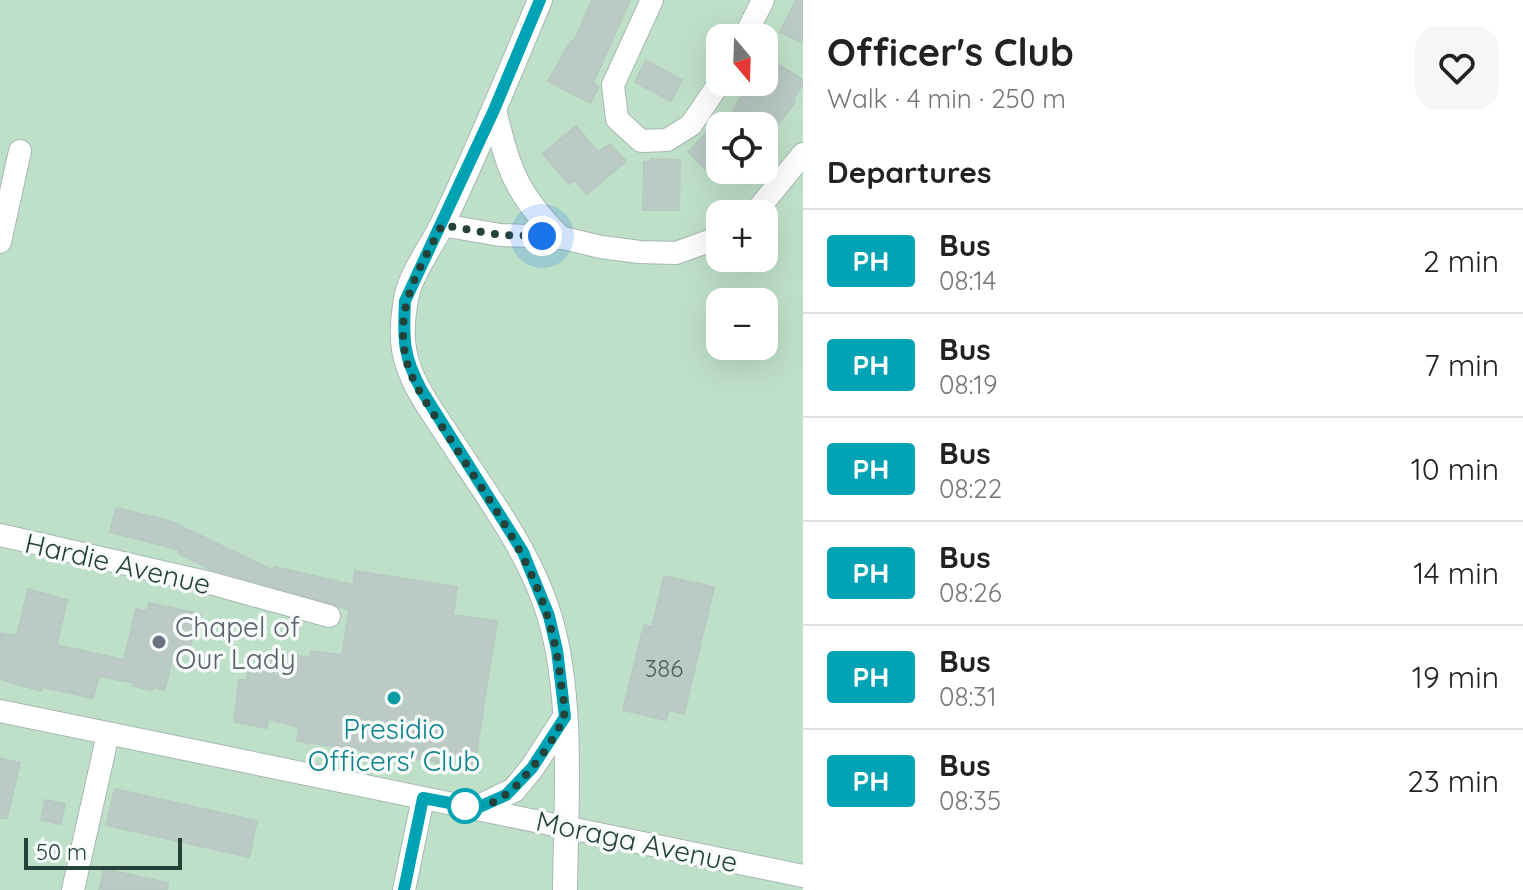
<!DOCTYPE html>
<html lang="en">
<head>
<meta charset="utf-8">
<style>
  body { margin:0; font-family:Quicksand,sans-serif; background:#f6f6f6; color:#222; height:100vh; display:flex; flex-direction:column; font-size:30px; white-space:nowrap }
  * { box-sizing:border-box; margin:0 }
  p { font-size:26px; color:#767676 }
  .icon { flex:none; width:44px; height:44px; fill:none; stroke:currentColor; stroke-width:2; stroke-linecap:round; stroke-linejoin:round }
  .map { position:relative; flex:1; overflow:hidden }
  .sheet { display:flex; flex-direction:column; background:#fff; width:720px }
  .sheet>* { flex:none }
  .badge { padding:0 16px; border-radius:6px; font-size:28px; line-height:52px }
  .needle { width:52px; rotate:161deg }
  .tools { position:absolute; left:706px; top:24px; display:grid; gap:16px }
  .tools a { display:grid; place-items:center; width:72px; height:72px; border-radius:16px; background:#fff; box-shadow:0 8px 32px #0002; font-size:40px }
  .scale { position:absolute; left:24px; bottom:20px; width:158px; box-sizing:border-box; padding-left:8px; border:4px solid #24423a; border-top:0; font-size:22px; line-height:28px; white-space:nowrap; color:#24423a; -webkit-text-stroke:6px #f7fbf9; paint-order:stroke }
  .you { position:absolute; width:40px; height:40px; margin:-20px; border:6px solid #fff; border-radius:50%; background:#1a73e8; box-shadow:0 0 0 12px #1a73e833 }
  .map>.badge { position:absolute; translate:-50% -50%; box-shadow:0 0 0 4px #fff }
  h2 { padding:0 24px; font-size:30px; line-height:72px }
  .round { display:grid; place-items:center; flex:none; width:84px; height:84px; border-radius:24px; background:#f6f6f6 }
  .headline { display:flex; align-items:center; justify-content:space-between; height:136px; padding:0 24px }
  h1 { font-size:38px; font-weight:700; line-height:60px }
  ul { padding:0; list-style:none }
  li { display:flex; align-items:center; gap:24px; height:104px; padding:0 24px; border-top:2px solid #e0e0e0 }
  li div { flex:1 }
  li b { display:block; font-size:30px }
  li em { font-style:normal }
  li .badge { min-width:88px; font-weight:700; text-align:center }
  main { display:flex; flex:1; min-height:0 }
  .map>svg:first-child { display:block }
  .green { fill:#bfe0c8; fill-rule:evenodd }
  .building { fill:#bbcac4; stroke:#b8c9c2; stroke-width:2 }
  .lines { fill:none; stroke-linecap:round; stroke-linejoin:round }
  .minor-casing { stroke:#a8b8b2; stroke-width:24 }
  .tertiary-casing { stroke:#a8b8b2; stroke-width:26 }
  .minor { stroke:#fff; stroke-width:22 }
  .tertiary { stroke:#fff; stroke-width:24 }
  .line-casing { stroke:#fff; stroke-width:18 }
  .line { stroke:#00a3b4; stroke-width:12 }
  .walk { stroke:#24423a; stroke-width:8; stroke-dasharray:0 14.4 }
  .worship-dot { fill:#6b7280; stroke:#f7fbf9; stroke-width:3 }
  .culture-dot { fill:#0f9aa8; stroke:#f7fbf9; stroke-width:3 }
  .stop-dot { fill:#fff; stroke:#00a3b4; stroke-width:4 }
  .labels { text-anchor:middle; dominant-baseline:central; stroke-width:7; stroke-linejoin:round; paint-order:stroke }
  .number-label { font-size:24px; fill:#4a645c }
  .street-label { font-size:28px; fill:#24423a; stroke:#f7fbf9 }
  .worship-label { font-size:28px; fill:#5b616d; stroke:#f7fbf9; text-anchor:start }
  .culture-label { font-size:28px; fill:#0d838f; stroke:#f7fbf9 }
</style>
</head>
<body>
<main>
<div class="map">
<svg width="803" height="890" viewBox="0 0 803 890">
  <rect width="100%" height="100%" fill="#e6efeb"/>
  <path class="green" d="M0,0H803V890H0ZM720,38H764V82H720ZM720,126H764V170H720ZM720,214H764V258H720ZM720,302H764V346H720Z"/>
  <g class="building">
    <polygon points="592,0 630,0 593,83 599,87 590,103 548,81 571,41 574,42"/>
    <polygon points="796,0 803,0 803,43 780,32"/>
    <polygon points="764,55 803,80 803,84 793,100 795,102 771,134 764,130 764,126 758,126 733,110 751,82 764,82"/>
    <polygon points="646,60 682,80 671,101 635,82"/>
    <polygon points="720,119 720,183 688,152"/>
    <polygon points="576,126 598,152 610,144 626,161 587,194 574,180 569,184 543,154"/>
    <polygon points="651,159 680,160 679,210 643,210 644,162 651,162"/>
    <polygon points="116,508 170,521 274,571 275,567 353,585 355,571 457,587 453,615 497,621 474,768 297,741 299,727 268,719 267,728 234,722 239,680 247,680 249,667 270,671 273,652 310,658 311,651 342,655 349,609 210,569 178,553 180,550 110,532"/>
    <polygon points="664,576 714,587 684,714 669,710 666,720 623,710 644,625 652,627"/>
    <polygon points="28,589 67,600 57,645 124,660 136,609 147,611 149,603 201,614 196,637 192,635 189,651 174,648 165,690 153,687 152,690 133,686 134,683 99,676 93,698 42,687 41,691 0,679 0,633 17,636"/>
    <polygon points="0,758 20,763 7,818 0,818"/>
    <polygon points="115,789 257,821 249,857 106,825"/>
    <polygon points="45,800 65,804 61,824 41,820"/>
    <polygon points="104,869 168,883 167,890 99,890"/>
  </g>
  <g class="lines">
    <g class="minor-casing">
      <g id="minor">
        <polyline points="652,0 613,85 617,119 641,141 667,140 691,125 720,82"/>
        <polyline points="744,38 763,0"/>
        <polyline points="754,214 803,154"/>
        <polyline points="442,225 500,235 559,237 601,247 640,252 676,253 720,237"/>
        <polyline points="0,242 20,151"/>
        <polyline points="0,535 210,583 329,616"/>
        <polyline points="0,711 803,876"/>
        <polyline points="73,890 108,734"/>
        <polyline points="404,890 423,798"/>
      </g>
    </g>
    <g class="tertiary-casing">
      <g id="tertiary">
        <path d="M540,0C509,75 478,149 443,223C431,248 408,276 405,305C402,324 401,346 408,365C415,388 433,413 447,434C484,492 530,550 550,618C574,700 566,805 565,890"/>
        <path d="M494,110C509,170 515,192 559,237"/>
        <polyline points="477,808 514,790 532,768 565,717"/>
      </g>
    </g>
    <use href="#minor" class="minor"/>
    <use href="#tertiary" class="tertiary"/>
  </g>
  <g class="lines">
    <g class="line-casing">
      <path id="line" d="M404,890L423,798L477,808L506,795L532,768L565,717L557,650L549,616L523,552L422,391C403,356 403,340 405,301L494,110L540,0"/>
    </g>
    <use href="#line" class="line"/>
    <path class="walk" d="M465,806C489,811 511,793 526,775C539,760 555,738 563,719C567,710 562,694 561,683C550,582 505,525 452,442C438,420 414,388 407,363C393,308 418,272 442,225L500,235L542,236"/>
  </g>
  <circle class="worship-dot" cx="159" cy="642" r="8"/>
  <circle class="culture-dot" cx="394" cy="698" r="8"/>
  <circle class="stop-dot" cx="465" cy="806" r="16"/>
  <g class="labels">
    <g class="number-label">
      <text x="664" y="668">386</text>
    </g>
    <g class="street-label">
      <text transform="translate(118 563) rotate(13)">Hardie Avenue</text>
      <text transform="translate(637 841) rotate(12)">Moraga Avenue</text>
    </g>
    <g class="worship-label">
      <text x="175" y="626">Chapel of<tspan x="175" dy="32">Our Lady</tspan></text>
    </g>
    <g class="culture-label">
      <text x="394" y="728">Presidio<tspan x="394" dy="32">Officers' Club</tspan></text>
    </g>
  </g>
</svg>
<div class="tools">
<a><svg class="needle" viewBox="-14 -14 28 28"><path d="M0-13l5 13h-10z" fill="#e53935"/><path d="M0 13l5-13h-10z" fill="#767676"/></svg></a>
<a><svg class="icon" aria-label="locate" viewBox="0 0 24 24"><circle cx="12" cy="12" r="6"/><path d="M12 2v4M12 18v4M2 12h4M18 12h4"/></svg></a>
<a>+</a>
<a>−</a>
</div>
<div class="scale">50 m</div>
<div class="you" style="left:542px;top:236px"></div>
</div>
<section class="sheet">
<div class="headline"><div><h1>Officer's Club</h1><p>Walk · 4 min · 250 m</p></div><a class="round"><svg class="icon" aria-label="heart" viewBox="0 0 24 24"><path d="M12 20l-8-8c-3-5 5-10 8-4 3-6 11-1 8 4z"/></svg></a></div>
<h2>Departures</h2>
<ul>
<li><span class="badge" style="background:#00a3b4;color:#fff">PH</span><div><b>Bus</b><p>08:14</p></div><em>2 min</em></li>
<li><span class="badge" style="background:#00a3b4;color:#fff">PH</span><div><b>Bus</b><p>08:19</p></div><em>7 min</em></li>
<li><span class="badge" style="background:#00a3b4;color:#fff">PH</span><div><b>Bus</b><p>08:22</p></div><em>10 min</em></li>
<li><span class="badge" style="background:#00a3b4;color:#fff">PH</span><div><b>Bus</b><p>08:26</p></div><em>14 min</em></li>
<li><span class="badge" style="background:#00a3b4;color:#fff">PH</span><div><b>Bus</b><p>08:31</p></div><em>19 min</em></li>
<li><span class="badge" style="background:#00a3b4;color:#fff">PH</span><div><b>Bus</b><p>08:35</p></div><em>23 min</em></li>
</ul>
</section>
</main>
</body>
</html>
